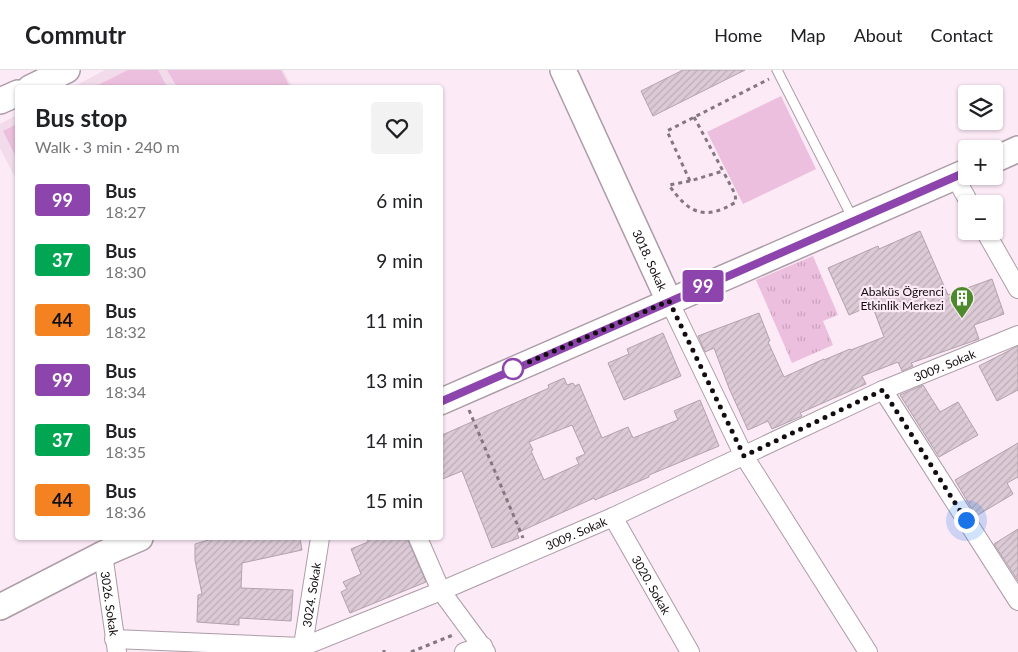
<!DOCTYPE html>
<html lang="en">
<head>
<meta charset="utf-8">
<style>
  body { margin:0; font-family:Lato,sans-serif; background:#f2f2f2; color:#202124; height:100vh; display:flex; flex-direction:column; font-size:19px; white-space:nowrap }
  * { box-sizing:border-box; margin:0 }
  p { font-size:16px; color:#757577 }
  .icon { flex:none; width:28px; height:28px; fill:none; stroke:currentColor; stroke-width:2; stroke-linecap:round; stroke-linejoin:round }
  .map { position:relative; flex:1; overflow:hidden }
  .side { position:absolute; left:15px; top:15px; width:428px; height:455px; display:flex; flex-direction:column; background:#fff; border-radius:5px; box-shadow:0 1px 4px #0004 }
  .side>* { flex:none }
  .badge { padding:0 10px; border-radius:4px; font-size:18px; line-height:32px }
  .controls { position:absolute; left:958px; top:15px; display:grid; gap:10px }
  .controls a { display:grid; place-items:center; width:45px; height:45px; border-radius:5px; background:#fff; box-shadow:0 1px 4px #0004; font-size:25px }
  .you { position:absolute; width:25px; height:25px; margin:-12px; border:4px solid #fff; border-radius:50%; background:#1a73e8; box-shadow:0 0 0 8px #1a73e833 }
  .map>.badge { position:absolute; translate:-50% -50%; box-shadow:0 0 0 2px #fff }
  .round { display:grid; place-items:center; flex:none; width:52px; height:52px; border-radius:5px; background:#f2f2f2 }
  .head { display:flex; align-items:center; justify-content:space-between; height:85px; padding:0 20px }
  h1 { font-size:24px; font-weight:700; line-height:38px }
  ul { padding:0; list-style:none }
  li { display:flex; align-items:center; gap:15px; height:60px; padding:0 20px }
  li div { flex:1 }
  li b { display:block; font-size:19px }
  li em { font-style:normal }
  li .badge { min-width:55px; font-weight:700; text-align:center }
  header { display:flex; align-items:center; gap:30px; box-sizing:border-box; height:70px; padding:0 25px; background:#fff; border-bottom:1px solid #e0e0e0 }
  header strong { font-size:24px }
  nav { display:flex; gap:28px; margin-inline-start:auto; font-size:18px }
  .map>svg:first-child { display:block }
  .built { fill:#f2dbeb }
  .grass { fill:url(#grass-tufts) }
  .pitch { fill:#ecbfde }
  .building { fill:url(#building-hatch); stroke:#b2a2ad; fill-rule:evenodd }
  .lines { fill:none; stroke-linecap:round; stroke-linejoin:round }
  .lane-casing { stroke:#ac9ca7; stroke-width:11 }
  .street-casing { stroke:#ac9ca7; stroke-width:20 }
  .secondary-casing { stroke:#ac9ca7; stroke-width:28 }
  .path { stroke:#847880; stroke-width:3; stroke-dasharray:4 4; stroke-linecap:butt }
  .lane { stroke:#fff; stroke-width:9 }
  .street { stroke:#fff; stroke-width:18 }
  .secondary { stroke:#fff; stroke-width:25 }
  .line-casing { stroke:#fff; stroke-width:11 }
  .line { stroke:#8e44ad; stroke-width:8 }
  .walk { stroke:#130d11; stroke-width:5; stroke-dasharray:0 9 }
  .stop-dot { fill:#fff; stroke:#8e44ad; stroke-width:2.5 }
  .labels { text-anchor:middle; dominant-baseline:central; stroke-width:4.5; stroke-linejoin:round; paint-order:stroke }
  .street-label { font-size:12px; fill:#130d11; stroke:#fceaf6 }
  .poi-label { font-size:12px; fill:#130d11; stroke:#fceaf6; text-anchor:end }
</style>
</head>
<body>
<header>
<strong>Commutr</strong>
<nav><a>Home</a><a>Map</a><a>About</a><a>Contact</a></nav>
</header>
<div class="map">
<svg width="1018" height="582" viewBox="0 0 1018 582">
  <defs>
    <pattern id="grass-tufts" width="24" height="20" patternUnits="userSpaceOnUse" patternTransform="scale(1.25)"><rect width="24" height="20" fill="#ecbfde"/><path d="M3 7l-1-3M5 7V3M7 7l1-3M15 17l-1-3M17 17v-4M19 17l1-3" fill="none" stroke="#caa3bd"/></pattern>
    <pattern id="building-hatch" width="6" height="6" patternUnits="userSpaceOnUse" patternTransform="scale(1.25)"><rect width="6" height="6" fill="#dccbd6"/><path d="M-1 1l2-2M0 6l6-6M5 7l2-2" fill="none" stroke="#bcadb7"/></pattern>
  </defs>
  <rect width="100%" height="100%" fill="#fceaf6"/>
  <g class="built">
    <polygon points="105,0 283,0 292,17 71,18"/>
    <polygon points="17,45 17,111 0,78 0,54"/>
  </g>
  <polygon class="grass" points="813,186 838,245 823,251 833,275 792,293 756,210"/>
  <g class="pitch">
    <polygon points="128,0 158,0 167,17 94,17"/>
    <polygon points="167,0 281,0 290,17 177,17"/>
    <polygon points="781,26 816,99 743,134 707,62"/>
    <polygon points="17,54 17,89 3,61"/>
  </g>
  <g class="building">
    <polygon points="683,0 745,0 653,46 641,21"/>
    <polygon points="920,161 948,225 992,209 1004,244 974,255 979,269 911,293 913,296 902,301 898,292 862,306 866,314 800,343 802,346 772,359 768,351 748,360 729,318 714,278 705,282 698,266 759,243 770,271 768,272 784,307 824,289 824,290 850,279 851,280 884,267 872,235 849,245 828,198 878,176 879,179"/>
    <polygon points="663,263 681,306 624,330 608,293 629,284 627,279"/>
    <polygon points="1018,276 1018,320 997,331 979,296"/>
    <path d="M564,308L567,315L573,313L575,316L579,314L602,368L628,357L633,368L678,350L674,341L700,330L719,376L649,405V407L595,430L594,428L517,463L519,468L492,478L462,401L440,410V366L549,318L548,315ZM572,355L585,384L576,388L579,394L544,410L531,381L533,380L529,372Z"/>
    <polygon points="923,315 940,342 958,332 978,365 939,387 900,325"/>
    <polygon points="1018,373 1018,407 1007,413 1013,424 976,446 955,410"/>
    <polygon points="1018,459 1018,511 994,474"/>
    <polygon points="215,468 300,468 302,480 242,493 241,518 293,520 291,551 239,548 239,555 197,552 198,525 202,524 195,490 195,474"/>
    <polygon points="367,468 407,468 426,512 350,543 341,522 347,519 343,512 361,504 351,479 368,472"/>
  </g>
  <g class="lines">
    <g class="lane-casing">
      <polyline id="lane" points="777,0 853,149"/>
    </g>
    <g class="street-casing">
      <g id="street">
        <polyline points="955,107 970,134"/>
        <polyline points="985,161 1018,219"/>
        <polyline points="669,231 744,386 868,582"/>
        <polyline points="883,320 1018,531"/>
        <path id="s1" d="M613,447L690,582"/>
        <polyline points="418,468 441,521 486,582"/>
        <path id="s2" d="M103,484L117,582"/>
        <path id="s3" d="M114,569L302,577L441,521L613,447L883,320L1018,265"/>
        <path id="s4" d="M302,582L320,468"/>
        <polyline points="464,582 483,576"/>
      </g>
    </g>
    <g class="secondary-casing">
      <g id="secondary">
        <path id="s5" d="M563,0L669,231"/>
        <polyline points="30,18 67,0"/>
        <polyline points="0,31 18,23"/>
        <polyline points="994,90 1018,79"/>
        <polyline points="440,332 966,102"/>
        <polyline points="0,537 103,484 140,468"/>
      </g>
    </g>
    <g class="path">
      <polyline points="694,47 723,101 690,111 667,61 769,9"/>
      <path d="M690,111L669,115C689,144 705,151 736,132L735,124L723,101"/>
      <polyline points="469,340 523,468"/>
      <polyline points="384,580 384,582"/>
      <polyline points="411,582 453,565"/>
    </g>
    <use href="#lane" class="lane"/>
    <use href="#street" class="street"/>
    <use href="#secondary" class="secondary"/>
  </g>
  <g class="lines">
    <g class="line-casing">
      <polyline id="line" points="440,332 966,102"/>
    </g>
    <use href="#line" class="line"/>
    <polyline class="walk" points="513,299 669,231 744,386 883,320 966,450"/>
  </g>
  <defs>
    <g id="building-pin" transform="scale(1.25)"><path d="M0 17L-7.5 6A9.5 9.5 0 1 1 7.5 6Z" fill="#4c8a2b" stroke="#fceaf6"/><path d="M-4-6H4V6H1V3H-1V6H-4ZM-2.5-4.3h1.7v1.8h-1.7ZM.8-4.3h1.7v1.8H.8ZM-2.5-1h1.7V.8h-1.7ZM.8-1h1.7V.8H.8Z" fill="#fff"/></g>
  </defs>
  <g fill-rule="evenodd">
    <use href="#building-pin" x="962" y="228"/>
  </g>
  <circle class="stop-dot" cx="513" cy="299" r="10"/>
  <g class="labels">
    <g class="street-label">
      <text stroke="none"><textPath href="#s5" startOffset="209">3018. Sokak</textPath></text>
      <text stroke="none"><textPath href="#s3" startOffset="890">3009. Sokak</textPath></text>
      <text stroke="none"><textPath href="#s3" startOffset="485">3009. Sokak</textPath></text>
      <text stroke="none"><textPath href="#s1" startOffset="78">3020. Sokak</textPath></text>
      <text stroke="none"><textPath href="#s4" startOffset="58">3024. Sokak</textPath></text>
      <text stroke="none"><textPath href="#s2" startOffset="50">3026. Sokak</textPath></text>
    </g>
    <g class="poi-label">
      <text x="944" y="221">Abaküs Öğrenci<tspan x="944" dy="14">Etkinlik Merkezi</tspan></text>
    </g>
  </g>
</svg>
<div class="controls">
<a><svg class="icon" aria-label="layers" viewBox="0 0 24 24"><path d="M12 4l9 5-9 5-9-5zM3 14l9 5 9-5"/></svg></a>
<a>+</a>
<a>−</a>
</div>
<div class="you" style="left:966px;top:450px"></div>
<b class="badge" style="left:703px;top:216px;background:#8e44ad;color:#fff">99</b>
<section class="side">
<div class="head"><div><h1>Bus stop</h1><p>Walk · 3 min · 240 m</p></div><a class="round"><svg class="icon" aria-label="heart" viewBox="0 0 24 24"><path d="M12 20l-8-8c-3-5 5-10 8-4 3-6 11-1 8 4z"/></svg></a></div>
<ul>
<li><span class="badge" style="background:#8e44ad;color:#fff">99</span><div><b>Bus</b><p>18:27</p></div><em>6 min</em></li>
<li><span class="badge" style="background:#00a651;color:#fff">37</span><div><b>Bus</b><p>18:30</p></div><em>9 min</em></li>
<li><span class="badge" style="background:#f58220;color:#111">44</span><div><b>Bus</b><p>18:32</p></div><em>11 min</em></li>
<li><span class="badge" style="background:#8e44ad;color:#fff">99</span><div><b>Bus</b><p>18:34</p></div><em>13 min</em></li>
<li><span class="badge" style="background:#00a651;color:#fff">37</span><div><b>Bus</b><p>18:35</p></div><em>14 min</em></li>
<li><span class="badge" style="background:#f58220;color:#111">44</span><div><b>Bus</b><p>18:36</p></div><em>15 min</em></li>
</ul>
</section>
</div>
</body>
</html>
